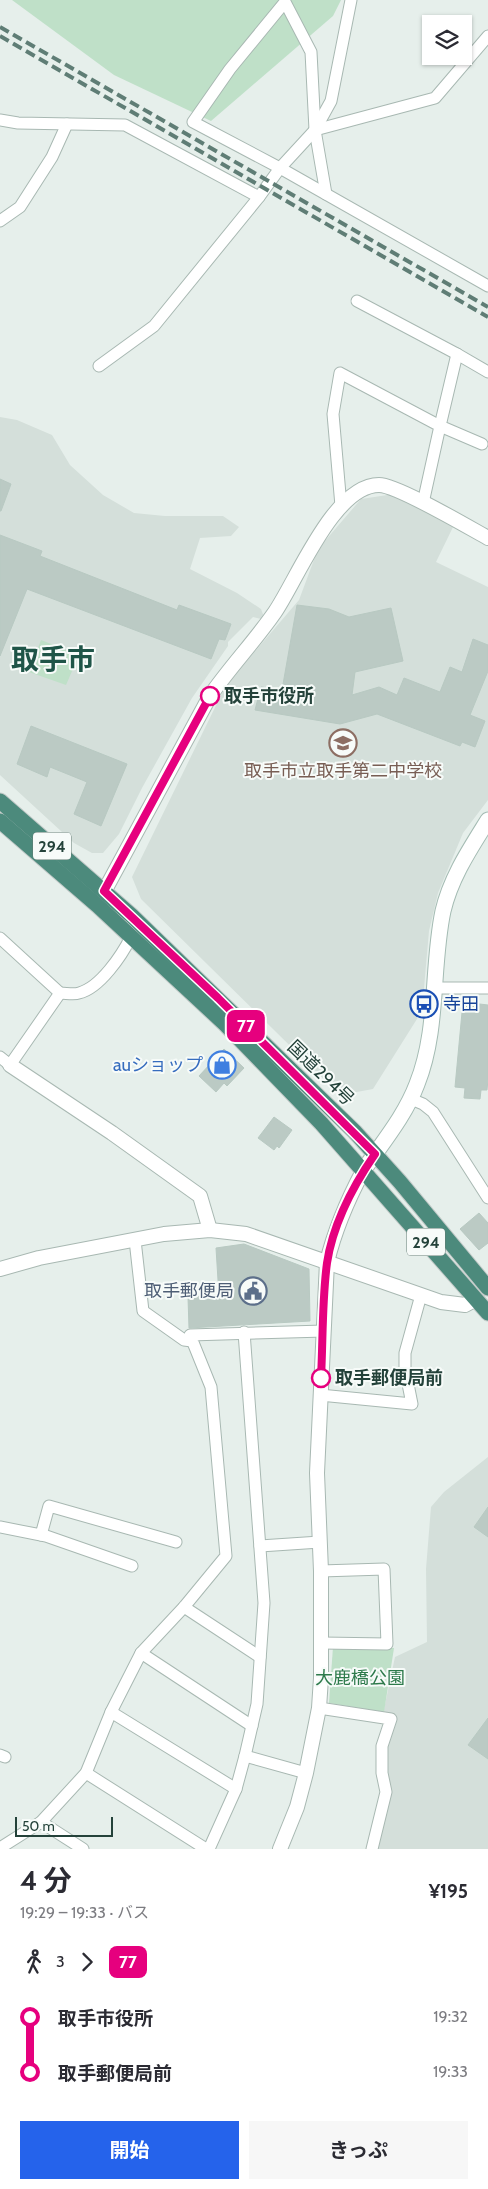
<!DOCTYPE html>
<html lang="ja">
<head>
<meta charset="utf-8">
<style>
  body { margin:0; font-family:Cabin,"Noto Sans JP",sans-serif; background:#f7f7f7; color:#2b2b33; height:100vh; display:flex; flex-direction:column; font-size:19px; white-space:nowrap }
  * { box-sizing:border-box; margin:0 }
  p { font-size:16px; color:#7c7c81 }
  .icon { flex:none; width:28px; height:28px; fill:none; stroke:currentColor; stroke-width:2; stroke-linecap:round; stroke-linejoin:round }
  .map { position:relative; height:1849px; overflow:hidden }
  .sheet { display:flex; flex-direction:column; background:#fff; flex:1 }
  .sheet>* { flex:none }
  .badge { padding:0 10px; border-radius:8px; font-size:18px; line-height:32px }
  .fabs { position:absolute; left:422px; top:15px; display:grid; gap:10px }
  .fabs a { display:grid; place-items:center; width:50px; height:50px; border-radius:0px; background:#fff; box-shadow:0 1px 4px #0004; font-size:25px }
  .scale { position:absolute; left:15px; bottom:12px; width:98px; box-sizing:border-box; padding-left:5px; border:2px solid #24423a; border-top:0; font-size:14px; line-height:18px; white-space:nowrap; color:#24423a; -webkit-text-stroke:4px #f7fbf9; paint-order:stroke }
  .map>.badge { position:absolute; translate:-50% -50%; box-shadow:0 0 0 2px #fff }
  .legs { display:flex; align-items:center; gap:8px; height:55px; padding:0 20px; font-size:16px }
  .legs p { margin-inline-start:auto }
  .overview { display:flex; align-items:center; justify-content:space-between; height:85px; padding:0 20px }
  h1 { font-size:28px; font-weight:700; line-height:38px }
  .primary-button { display:flex; gap:10px; margin-top:auto; padding:10px 20px }
  .primary-button a { flex:1; height:58px; border-radius:0px; background:#2563eb; color:#fff; font-size:20px; font-weight:700; line-height:58px; text-align:center }
  .primary-button a+a { background:#f7f7f7; color:#2b2b33 }
  ul { padding:0 20px; list-style:none }
  li { display:flex; align-items:center; gap:18px; height:55px; font-size:19px }
  li i { display:grid; place-items:center; width:8px; height:100%; margin:0 6px; background:currentColor }
  li i::after { content:''; width:12px; height:12px; margin:-6px; border:4px solid; border-radius:50%; background:#fff }
  li p { margin-inline-start:auto }
  li:first-child i { background:linear-gradient(#0000 50%,currentColor 0) }
  li:last-child i { background:linear-gradient(currentColor 50%,#0000 0) }
  .map>svg:first-child { display:block }
  .built { fill:#d4dfda }
  .green { fill:#bfe0c8 }
  .building { fill:#bbcac4; stroke:#b8c9c2 }
  .lines { fill:none; stroke-linecap:round; stroke-linejoin:round }
  .minor-casing { stroke:#a8b8b2; stroke-width:13 }
  .tertiary-casing { stroke:#a8b8b2; stroke-width:16 }
  .secondary-casing { stroke:#a4bbb3; stroke-width:17 }
  .trunk-casing { stroke:#c2cac8; stroke-width:17 }
  .minor { stroke:#fff; stroke-width:11 }
  .tertiary { stroke:#fff; stroke-width:14 }
  .secondary { stroke:#fff; stroke-width:15 }
  .trunk { stroke:#4c8a7c; stroke-width:15 }
  .rail { stroke:#5f7d75; stroke-width:4; stroke-dasharray:10 5; stroke-linecap:butt }
  .line-1-casing { stroke:#fff; stroke-width:11 }
  .line-1 { stroke:#e6007e; stroke-width:8 }
  .stop-1-dot { fill:#fff; stroke:#e6007e; stroke-width:2.5 }
  .labels { text-anchor:middle; dominant-baseline:central; stroke-width:4; stroke-linejoin:round; paint-order:stroke }
  .shield { fill:#f7fbf9; stroke:#637a73; stroke-width:1 }
  .shield-label { font-size:16px; font-weight:bold; fill:#24423a }
  .stop-label { font-size:18px; font-weight:bold; fill:#24423a; stroke:#f7fbf9; text-anchor:start }
  .education-label { font-size:18px; fill:#785e54; stroke:#f7fbf9 }
  .transit-label { font-size:18px; fill:#164399; stroke:#f7fbf9; text-anchor:start }
  .shop-label { font-size:18px; fill:#366cbe; stroke:#f7fbf9; text-anchor:end }
  .street-label { font-size:18px; fill:#24423a; stroke:#f7fbf9 }
  .service-label { font-size:18px; fill:#4e5e75; stroke:#f7fbf9; text-anchor:end }
  .park-label { font-size:18px; fill:#2d7a4b; stroke:#f7fbf9 }
  .town-label { font-size:28px; font-weight:bold; fill:#1f5548; stroke:#f7fbf9 }
</style>
</head>
<body>
<div class="map">
<svg width="488" height="1849" viewBox="0 0 488 1849">
  <rect width="100%" height="100%" fill="#e6efeb"/>
  <g class="built">
    <polygon points="0,417 17,420 52,435 70,465 103,495 134,513 165,516 223,516 239,527 231,536 200,538 190,569 237,593 261,609 264,617 261,619 253,617 228,642 228,646 192,698 142,788 119,834 103,853 92,853 74,843 0,775"/>
    <polygon points="394,494 454,525 436,562 488,587 488,800 463,833 438,893 429,931 422,1011 373,1089 340,1095 141,899 132,877 226,685 299,600 318,549 361,499"/>
    <polygon points="488,1457 488,1849 374,1849 385,1770 383,1714 395,1657 427,1642 426,1569 431,1507 444,1492"/>
  </g>
  <g class="green">
    <polygon points="12,0 341,0 333,16 211,121 114,75"/>
    <polygon points="41,640 79,655 66,685 29,672"/>
    <polygon points="333,1647 394,1648 384,1712 329,1703"/>
  </g>
  <g class="building">
    <polygon points="0,479 11,484 1,511 0,511"/>
    <polygon points="0,535 42,551 40,556 177,610 179,605 231,624 225,640 219,639 211,659 27,589 0,656"/>
    <polygon points="297,605 329,609 349,617 391,608 403,661 355,672 352,695 379,687 397,695 404,678 440,692 450,667 462,672 473,639 488,645 488,671 470,715 485,721 475,747 462,742 460,746 377,714 340,724 255,710 261,687 282,690"/>
    <polygon points="31,726 127,764 101,826 74,814 87,782 50,767 47,777 17,764"/>
    <polygon points="463,1002 488,1005 488,1079 487,1090 481,1090 480,1099 464,1098 465,1088 455,1087"/>
    <polygon points="224,1049 244,1068 227,1086 224,1083 216,1092 199,1076"/>
    <polygon points="274,1117 292,1130 279,1148 277,1146 274,1150 258,1138"/>
    <polygon points="479,1213 488,1223 488,1243 479,1250 460,1229"/>
    <polygon points="244,1244 309,1269 310,1321 189,1328 188,1297 219,1296 216,1248"/>
    <polygon points="488,1507 488,1537 474,1527"/>
    <polygon points="488,1718 488,1759 468,1745"/>
  </g>
  <g class="lines">
    <g class="minor-casing">
      <g id="minor">
        <polyline points="0,120 18,123 125,125 259,197 280,168 315,130 435,98 488,36"/>
        <polyline points="315,130 311,52 285,2 230,69 193,122 280,168 488,286"/>
        <polyline points="326,194 315,130 331,101 351,0"/>
        <polyline points="0,221 20,207 52,157 67,124"/>
        <polyline points="357,301 457,354"/>
        <polyline points="99,366 154,326 259,197"/>
        <polyline points="482,444 440,426 457,354 488,372"/>
        <polyline points="341,506 333,414 340,373 440,426 423,503"/>
        <polyline points="0,938 60,993 10,1065 0,1057"/>
        <polyline points="435,988 488,988"/>
        <path d="M60,993C66,993 74,995 79,993C100,988 122,955 131,937"/>
        <polyline points="411,1099 423,1104 433,1112 488,1198"/>
        <polyline points="135,1240 143,1311 184,1340 192,1341"/>
        <polyline points="320,1395 412,1404 405,1369 405,1353 421,1295"/>
        <polyline points="0,1527 46,1536 132,1566"/>
        <polyline points="41,1535 49,1506 176,1542"/>
        <polyline points="260,1546 320,1542"/>
        <polyline points="321,1571 384,1569 387,1644 322,1643"/>
        <polyline points="184,1607 260,1657"/>
        <polyline points="141,1653 252,1726"/>
        <polyline points="319,1708 391,1719 382,1746 382,1773 386,1792 372,1849"/>
        <polyline points="111,1712 236,1789"/>
        <polyline points="0,1755 5,1757"/>
        <polyline points="245,1756 306,1773"/>
        <polyline points="86,1773 206,1849"/>
        <polyline points="41,1822 83,1849"/>
        <polyline points="0,1848 41,1822 86,1773 111,1712 141,1653 184,1607 226,1556 211,1387 190,1335 324,1331"/>
        <polyline points="209,1849 236,1789 245,1756 257,1704 264,1603 244,1332"/>
      </g>
    </g>
    <g class="tertiary-casing">
      <g id="tertiary">
        <path d="M99,901L210,696C230,667 255,641 275,612C297,580 334,485 379,485C397,485 468,527 488,538"/>
        <polyline points="10,1065 112,1133 200,1196 210,1230"/>
        <polyline points="0,1269 39,1258 164,1234 210,1230 246,1234 441,1302 465,1305 476,1299"/>
        <path d="M280,1849L297,1807L306,1773L319,1708L321,1678V1571L317,1473L327,1262C335,1229 347,1201 363,1171"/>
      </g>
    </g>
    <g class="secondary-casing">
      <path id="secondary" d="M363,1171C382,1143 405,1116 417,1084C439,1029 431,968 443,911C451,877 470,849 488,820"/>
    </g>
    <g class="trunk-casing">
      <g id="trunk">
        <polyline points="0,801 132,916 355,1132 400,1182 488,1288"/>
        <polyline points="0,821 97,905 225,1024 321,1123 488,1313"/>
      </g>
    </g>
    <use href="#minor" class="minor"/>
    <use href="#tertiary" class="tertiary"/>
    <use href="#secondary" class="secondary"/>
    <use href="#trunk" class="trunk"/>
    <g class="rail">
      <polyline points="0,27 488,307"/>
      <polyline points="0,36 488,317"/>
    </g>
  </g>
  <g class="lines">
    <g class="line-1-casing">
      <path id="line-1" d="M210,696L104,891L218,998L375,1154C353,1186 333,1223 327,1263C322,1300 323,1340 321,1378"/>
    </g>
    <use href="#line-1" class="line-1"/>
  </g>
  <defs>
    <g id="school-ring" transform="scale(1.4375)"><circle r="9.5" fill="#f7fbf9" stroke="#8d6e63" stroke-width="1.5"/><path d="M0-5L7-2L0 1L-7-2ZM-4 1L0 2.5L4 1V4Q0 6-4 4Z" fill="#8d6e63"/></g>
    <g id="bus-ring" transform="scale(1.4375)"><circle r="9.5" fill="#f7fbf9" stroke="#1a4fb4" stroke-width="1.5"/><path d="M-5-6H5V4H4V6H2V4H-2V6H-4V4H-5ZM-3.5-4V0h7V-4ZM-3.5 1.2v1.5H-2V1.2ZM2 1.2v1.5H3.5V1.2Z" fill="#1a4fb4"/></g>
    <g id="shop-ring" transform="scale(1.4375)"><circle r="9.5" fill="#f7fbf9" stroke="#3f7fe0" stroke-width="1.5"/><path d="M-5-2.5h2.3a2.7 3.5 0 0 1 5.4 0H5L5.5 6h-11ZM-1.5-2.5h3a1.5 2.3 0 0 0-3 0Z" fill="#3f7fe0"/></g>
    <g id="civic-ring" transform="scale(1.4375)"><circle r="9.5" fill="#f7fbf9" stroke="#5c6f8a" stroke-width="1.5"/><path d="M-.6-6.5H3V-4.5H.6V-3L4-1V1h2V6H-6V1h2V-1L-.6-3ZM-1.2 2.5V6h2.4V2.5Z" fill="#5c6f8a"/></g>
  </defs>
  <g fill-rule="evenodd">
    <use href="#school-ring" x="343" y="743"/>
    <use href="#bus-ring" x="424" y="1004"/>
    <use href="#shop-ring" x="222" y="1065"/>
    <use href="#civic-ring" x="253" y="1291"/>
  </g>
  <g class="stop-1-dot">
    <circle cx="210" cy="696" r="9"/>
    <circle cx="321" cy="1378" r="9"/>
  </g>
  <g class="labels">
    <g class="shield">
      <rect x="33" y="832.5" width="38" height="27" rx="4"/>
      <rect x="407" y="1228.5" width="38" height="27" rx="4"/>
    </g>
    <g class="shield-label">
      <text x="52" y="846">294</text>
      <text x="426" y="1242">294</text>
    </g>
    <g class="stop-label">
      <text x="224" y="696">取手市役所</text>
      <text x="335" y="1378">取手郵便局前</text>
    </g>
    <g class="education-label">
      <text x="343" y="771">取手市立取手第二中学校</text>
    </g>
    <g class="transit-label">
      <text x="443" y="1004">寺田</text>
    </g>
    <g class="shop-label">
      <text x="203" y="1065">auショップ</text>
    </g>
    <g class="street-label">
      <text transform="translate(321 1073) rotate(44)">国道294号</text>
    </g>
    <g class="service-label">
      <text x="234" y="1291">取手郵便局</text>
    </g>
    <g class="park-label">
      <text x="360" y="1678">大鹿橋公園</text>
    </g>
    <g class="town-label">
      <text x="53" y="659">取手市</text>
    </g>
  </g>
</svg>
<div class="fabs">
<a><svg class="icon" aria-label="layers" viewBox="0 0 24 24"><path d="M12 4l9 5-9 5-9-5zM3 14l9 5 9-5"/></svg></a>
</div>
<div class="scale">50 m</div>
<b class="badge" style="left:246px;top:1026px;background:#e6007e;color:#fff">77</b>
</div>
<section class="sheet">
<div class="overview"><div><h1>4 分</h1><p>19:29 – 19:33 · バス</p></div><b>¥195</b></div>
<div class="legs"><svg class="icon" aria-label="walk" viewBox="0 0 24 24"><circle cx="13" cy="4" r="2"/><path d="M13 8l-2 6 4 7M11 14l-3 7M7 12l3-4h3l4 4"/></svg>3<svg class="icon" aria-label="forward" viewBox="0 0 24 24"><path d="M9 5l7 7-7 7"/></svg><b class="badge" style="background:#e6007e;color:#fff">77</b></div>
<ul>
<li><i style="color:#e6007e"></i><b>取手市役所</b><p>19:32</p></li>
<li><i style="color:#e6007e"></i><b>取手郵便局前</b><p>19:33</p></li>
</ul>
<div class="primary-button"><a>開始</a><a>きっぷ</a></div>
</section>
</body>
</html>
